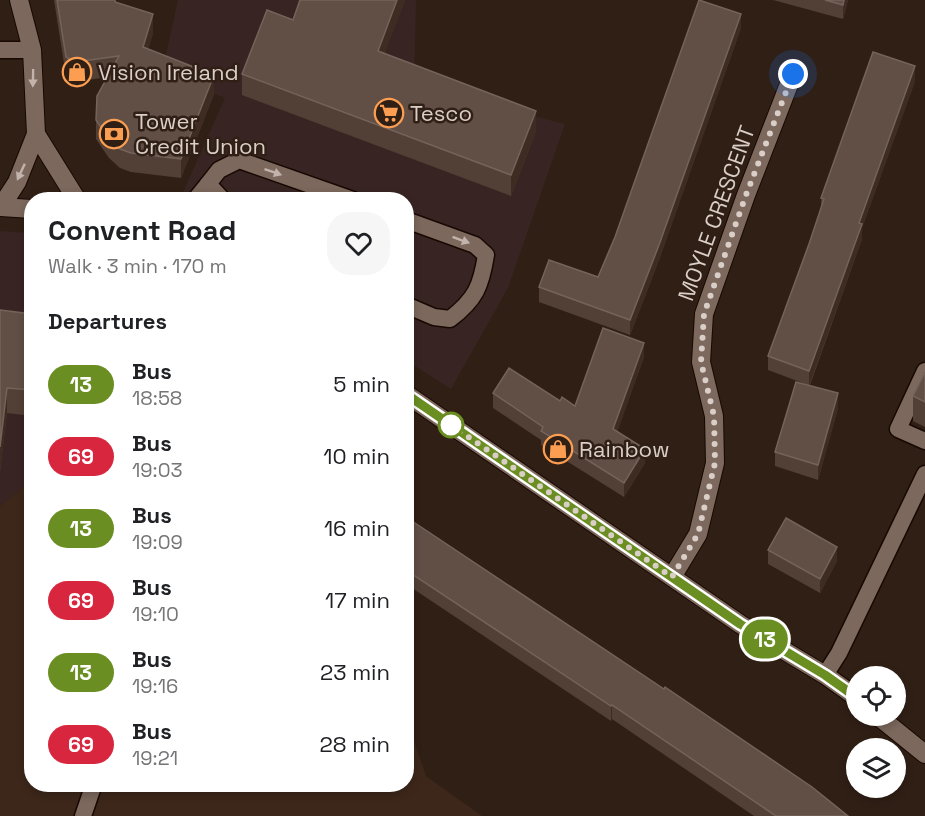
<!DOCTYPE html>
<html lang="en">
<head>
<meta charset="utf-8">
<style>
  body { margin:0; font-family:"Space Grotesk",sans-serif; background:#f6f6f6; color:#202124; height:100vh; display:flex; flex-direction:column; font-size:22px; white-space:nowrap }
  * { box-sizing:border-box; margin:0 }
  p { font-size:20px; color:#757577 }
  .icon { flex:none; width:33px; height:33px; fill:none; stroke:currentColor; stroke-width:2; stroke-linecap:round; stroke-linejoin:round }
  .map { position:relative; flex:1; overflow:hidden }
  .drawer { position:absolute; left:24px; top:192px; width:390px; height:600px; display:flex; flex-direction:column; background:#fff; border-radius:24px; box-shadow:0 3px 9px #0003 }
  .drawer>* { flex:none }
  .badge { padding:0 12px; border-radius:20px; font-size:21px; line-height:39px }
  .tools { position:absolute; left:846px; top:666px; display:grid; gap:12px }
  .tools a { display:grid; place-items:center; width:60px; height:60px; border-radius:50%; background:#fff; box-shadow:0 3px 9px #0003; font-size:30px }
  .you { position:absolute; width:30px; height:30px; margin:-15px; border:4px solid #fff; border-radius:50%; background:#1a73e8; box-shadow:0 0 0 9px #1a73e833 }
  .map>.badge { position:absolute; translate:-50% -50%; box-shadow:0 0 0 3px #fff }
  h2 { padding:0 24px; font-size:22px; line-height:54px }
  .round { display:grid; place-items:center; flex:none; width:63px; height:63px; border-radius:24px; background:#f6f6f6 }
  .headline { display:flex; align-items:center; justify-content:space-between; height:102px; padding:0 24px }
  h1 { font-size:28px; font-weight:600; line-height:45px }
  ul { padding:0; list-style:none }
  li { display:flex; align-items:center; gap:18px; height:72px; padding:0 24px }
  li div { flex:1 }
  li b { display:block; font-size:22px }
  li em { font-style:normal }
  li .badge { min-width:66px; font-weight:700; text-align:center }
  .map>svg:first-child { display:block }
  .commercial { fill:#382523 }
  .built { fill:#3d271a }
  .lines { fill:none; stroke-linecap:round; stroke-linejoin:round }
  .lane-casing { stroke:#170802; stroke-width:19 }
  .street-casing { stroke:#170802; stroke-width:20 }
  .secondary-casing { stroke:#170802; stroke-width:20 }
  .lane { stroke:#7c685c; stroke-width:16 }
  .street { stroke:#7c685c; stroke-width:18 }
  .secondary { stroke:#7c685c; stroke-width:18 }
  .wall { fill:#524036 }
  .shaded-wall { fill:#3e2c22 }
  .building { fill:#614f46; stroke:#74635a; stroke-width:1.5 }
  .oneway { fill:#c2b4ad }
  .line-casing { stroke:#fff; stroke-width:14 }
  .line { stroke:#6b8e23; stroke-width:9 }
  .walk { stroke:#dacec8; stroke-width:6; stroke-dasharray:0 10.8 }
  .stop-dot { fill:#fff; stroke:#6b8e23; stroke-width:3 }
  .labels { text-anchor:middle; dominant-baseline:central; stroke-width:5; stroke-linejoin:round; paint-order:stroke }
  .poi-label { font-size:22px; fill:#dacec8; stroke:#301f15; text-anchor:start }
  .street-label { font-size:22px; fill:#dacec8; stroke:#301f15 }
</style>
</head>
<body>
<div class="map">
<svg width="925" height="816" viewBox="0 0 925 816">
  <rect width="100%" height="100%" fill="#301f15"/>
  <g class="commercial">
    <polygon points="178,0 416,0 414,86 565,124 508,288 451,389 407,361 406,200 180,199 225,98 162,73"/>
    <polygon points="0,231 32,233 31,481 0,506"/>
  </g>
  <polygon class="built" points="31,481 32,784 406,784 407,720 426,776 482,816 0,816 0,506"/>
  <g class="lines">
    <g class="lane-casing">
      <g id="lane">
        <polyline points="0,50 32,50"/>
        <polyline points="195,200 208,184"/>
        <polyline points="223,200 208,184 219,170 239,160 353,200"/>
        <path d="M406,220L475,245L486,255C481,286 476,299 450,319L434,317L406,305"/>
        <polyline points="925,371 898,429 925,441"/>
        <polyline points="825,675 839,653 925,474"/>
        <polyline points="83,816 94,784"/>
      </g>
    </g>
    <g class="street-casing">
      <polyline id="street" points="672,577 698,534 715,463 714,416 701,362 704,314 746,195 793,74"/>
    </g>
    <g class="secondary-casing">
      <g id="secondary">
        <polyline points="19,0 32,50 36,134 77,200"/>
        <polyline points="0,207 32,209"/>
        <polyline points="1,207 17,182 36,134"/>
        <polyline points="406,394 740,624 825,675 856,697"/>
        <polyline points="878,716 925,754"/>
      </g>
    </g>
    <use href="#lane" class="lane"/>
    <use href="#street" class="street"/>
    <use href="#secondary" class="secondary"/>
  </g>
  <g class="wall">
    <polygon points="54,0 115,0 115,2 153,33 148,49 214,94 181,178 131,172 120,168 109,158 96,139 96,120 108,77 75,82 66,76"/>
    <polygon points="405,0 384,54 536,131 511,196 242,95 242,74 293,20"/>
    <polygon points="773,0 848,0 843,19"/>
    <polygon points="741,28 659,260 630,335 539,302 539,287 598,277"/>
    <polygon points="915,81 862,228 862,239 810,385 838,408 818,480 775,466 775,452 808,385 768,370 768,356 821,210 821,198"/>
    <polygon points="0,310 32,314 32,416 7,413 0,472"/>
    <polygon points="644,357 617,432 645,463 624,497 541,445 541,440 493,408 493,393 560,401 575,406"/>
    <polygon points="925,372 925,427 913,421 913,396"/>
    <polygon points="406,517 848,816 754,816 612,719 611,721 406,584"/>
    <polygon points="768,550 837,561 820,593 768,564"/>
  </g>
  <g class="shaded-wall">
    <polygon points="397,0 405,0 378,72 378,51"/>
    <polygon points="844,0 848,0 843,19 843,5"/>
    <polygon points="153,14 153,33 143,66 143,47"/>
    <polygon points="741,14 741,28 659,260 630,335 630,320"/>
    <polygon points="915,66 915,81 862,228 862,239 809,386 809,371 859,223"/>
    <polygon points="214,75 214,94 181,178 181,159"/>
    <polygon points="536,111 536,131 511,196 511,175"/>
    <polygon points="644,343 644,357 613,443 613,429"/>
    <polygon points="7,388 7,413 0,472 0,447"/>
    <polygon points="838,393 838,408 818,480 818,465"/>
    <polygon points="645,449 645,463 624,497 624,483"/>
    <polygon points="837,547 837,561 820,593 820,579"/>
    <polygon points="612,705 612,719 611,721 611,706"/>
  </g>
  <g class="building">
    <polygon points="57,0 115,0 115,2 153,14 143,47 214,75 181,159 131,153 120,149 109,139 96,120 97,96 119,56 75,62 66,57"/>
    <polygon points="300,0 397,0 378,51 536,111 511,175 242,74 267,10 293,20"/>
    <polygon points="699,0 741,14 659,245 630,320 539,287 549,260 598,277 615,237"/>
    <polygon points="825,0 844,0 843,5"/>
    <polygon points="873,52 915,66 859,223 862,224 809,371 768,356 809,244 824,199 821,198"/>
    <polygon points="0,310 32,314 32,390 7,388 0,447"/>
    <polygon points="603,328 644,343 613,429 645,449 624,483 541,431 543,427 493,393 509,368 560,401 562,397 575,406"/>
    <polygon points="925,372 925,402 913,396"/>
    <polygon points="796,382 838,393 818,465 775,452"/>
    <polygon points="406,517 664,689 665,687 812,787 848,816 776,816 612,705 611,706 406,570"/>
    <polygon points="786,518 837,547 820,579 768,550"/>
  </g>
  <defs><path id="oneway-solid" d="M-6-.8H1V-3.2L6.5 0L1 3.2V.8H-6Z" transform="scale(1.5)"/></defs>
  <g class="oneway">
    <use href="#oneway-solid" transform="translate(33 78) rotate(91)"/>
    <use href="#oneway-solid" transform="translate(21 172) rotate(115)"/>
    <use href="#oneway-solid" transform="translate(273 172) rotate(19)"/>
    <use href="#oneway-solid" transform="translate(461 240) rotate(20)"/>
  </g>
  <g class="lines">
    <g class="line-casing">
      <polyline id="line" points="406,394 740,624 825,675 856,697"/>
    </g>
    <use href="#line" class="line"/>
    <polyline class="walk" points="451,425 672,577 698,534 715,463 714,416 701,362 704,314 746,195 793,74"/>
  </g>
  <defs>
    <g id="shop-ring" transform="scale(1.5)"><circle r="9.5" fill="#301f15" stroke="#fb9e51" stroke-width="1.5"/><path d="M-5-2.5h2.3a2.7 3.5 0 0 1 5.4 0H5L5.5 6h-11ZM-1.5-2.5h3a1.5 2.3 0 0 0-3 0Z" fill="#fb9e51"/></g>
    <g id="supermarket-ring" transform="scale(1.5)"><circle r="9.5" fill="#301f15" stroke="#fb9e51" stroke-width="1.5"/><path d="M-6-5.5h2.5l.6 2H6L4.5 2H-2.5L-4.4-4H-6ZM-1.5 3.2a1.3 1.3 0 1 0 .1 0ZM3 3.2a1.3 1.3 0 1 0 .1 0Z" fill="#fb9e51"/></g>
    <g id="bank-ring" transform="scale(1.5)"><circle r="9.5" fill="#301f15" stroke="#fb9e51" stroke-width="1.5"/><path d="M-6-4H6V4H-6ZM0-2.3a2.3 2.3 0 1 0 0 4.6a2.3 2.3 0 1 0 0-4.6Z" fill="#fb9e51"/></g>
  </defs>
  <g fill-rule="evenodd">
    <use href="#shop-ring" x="77" y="72"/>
    <use href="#supermarket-ring" x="389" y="113"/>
    <use href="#bank-ring" x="114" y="134"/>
    <use href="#shop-ring" x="558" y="449"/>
  </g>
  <circle class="stop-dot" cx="451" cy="425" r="12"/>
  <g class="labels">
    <g class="poi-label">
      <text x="98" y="72">Vision Ireland</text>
      <text x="410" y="113">Tesco</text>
      <text x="135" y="121">Tower<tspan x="135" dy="25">Credit Union</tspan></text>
      <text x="579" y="449">Rainbow</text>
    </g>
    <g class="street-label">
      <text transform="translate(716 213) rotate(-70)">MOYLE CRESCENT</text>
    </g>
  </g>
</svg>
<div class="tools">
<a><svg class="icon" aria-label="locate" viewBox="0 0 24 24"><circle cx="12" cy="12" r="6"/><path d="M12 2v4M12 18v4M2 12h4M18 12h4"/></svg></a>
<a><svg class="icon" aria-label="layers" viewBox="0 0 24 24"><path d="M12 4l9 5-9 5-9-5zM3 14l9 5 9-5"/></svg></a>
</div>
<div class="you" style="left:793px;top:74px"></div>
<b class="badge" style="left:765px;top:639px;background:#6b8e23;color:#fff">13</b>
<section class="drawer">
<div class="headline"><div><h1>Convent Road</h1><p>Walk · 3 min · 170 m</p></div><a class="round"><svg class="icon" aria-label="heart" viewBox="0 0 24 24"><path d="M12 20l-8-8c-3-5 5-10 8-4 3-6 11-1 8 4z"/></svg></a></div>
<h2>Departures</h2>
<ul>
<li><span class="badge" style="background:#6b8e23;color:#fff">13</span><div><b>Bus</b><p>18:58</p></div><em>5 min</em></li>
<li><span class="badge" style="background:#d7263d;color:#fff">69</span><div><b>Bus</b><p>19:03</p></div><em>10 min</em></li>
<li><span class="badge" style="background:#6b8e23;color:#fff">13</span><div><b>Bus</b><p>19:09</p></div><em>16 min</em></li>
<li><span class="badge" style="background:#d7263d;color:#fff">69</span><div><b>Bus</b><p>19:10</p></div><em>17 min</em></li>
<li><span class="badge" style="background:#6b8e23;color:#fff">13</span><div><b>Bus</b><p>19:16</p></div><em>23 min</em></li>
<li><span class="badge" style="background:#d7263d;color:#fff">69</span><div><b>Bus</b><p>19:21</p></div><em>28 min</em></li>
</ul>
</section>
</div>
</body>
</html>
